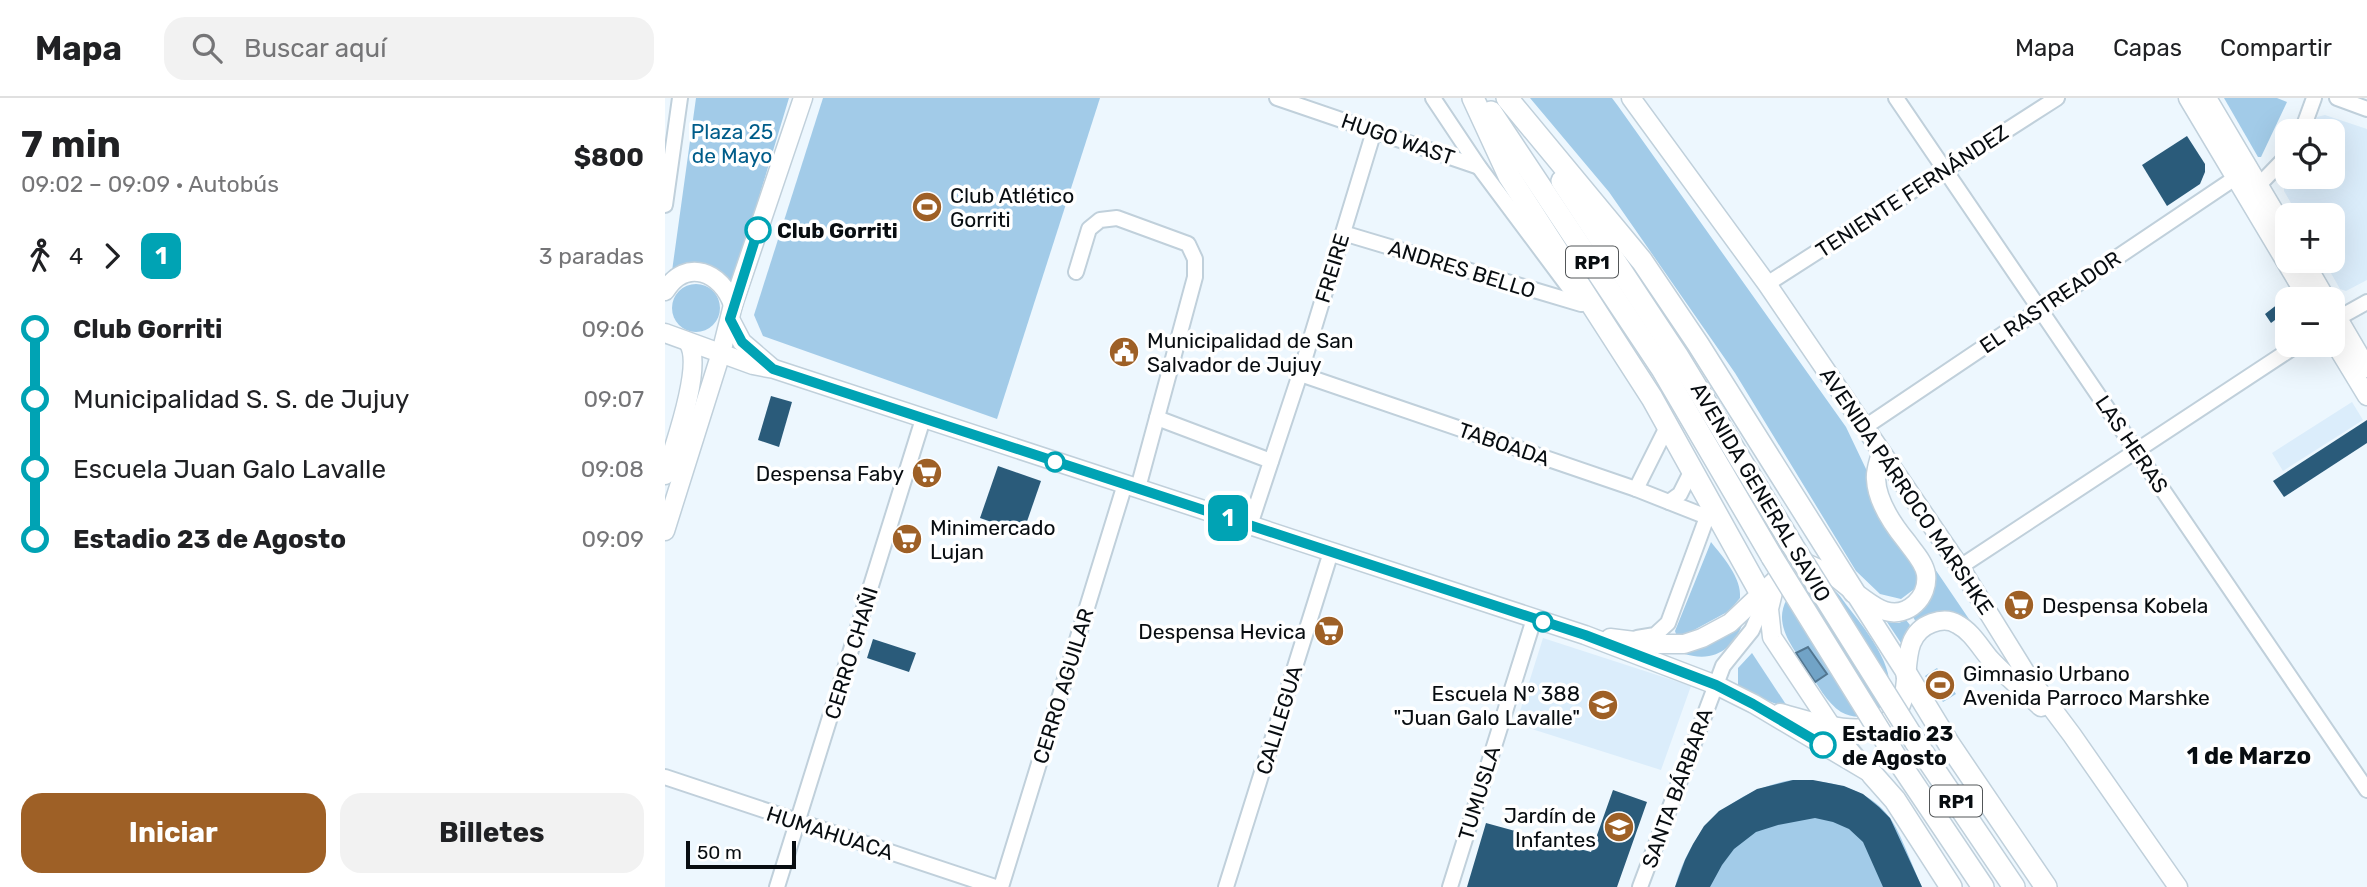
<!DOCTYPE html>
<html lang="es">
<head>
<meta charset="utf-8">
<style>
  body { margin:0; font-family:Rubik,sans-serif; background:#f2f2f2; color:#202124; height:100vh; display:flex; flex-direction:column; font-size:26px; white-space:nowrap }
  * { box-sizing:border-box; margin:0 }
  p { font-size:23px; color:#757577 }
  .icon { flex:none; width:38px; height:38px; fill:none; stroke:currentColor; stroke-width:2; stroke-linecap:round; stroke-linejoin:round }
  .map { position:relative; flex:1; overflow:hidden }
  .details { display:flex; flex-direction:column; background:#fff; width:665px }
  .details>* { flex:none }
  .badge { padding:0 14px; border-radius:10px; font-size:24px; line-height:46px }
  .fabs { position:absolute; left:1610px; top:21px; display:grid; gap:14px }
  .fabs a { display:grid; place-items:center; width:70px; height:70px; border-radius:14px; background:#fff; box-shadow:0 7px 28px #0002; font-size:35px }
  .scale { position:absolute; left:21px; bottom:18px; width:110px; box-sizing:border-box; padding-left:7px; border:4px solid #080d11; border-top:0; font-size:19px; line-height:24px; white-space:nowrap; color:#080d11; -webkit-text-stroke:5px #fff; paint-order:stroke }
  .map>.badge { position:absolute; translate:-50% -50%; box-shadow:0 0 0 4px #fff }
  .legs { display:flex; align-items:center; gap:10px; height:77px; padding:0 21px; font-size:23px }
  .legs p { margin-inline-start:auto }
  .head { display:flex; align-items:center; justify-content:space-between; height:119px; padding:0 21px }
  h1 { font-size:38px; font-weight:700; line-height:52px }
  .button { display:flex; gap:14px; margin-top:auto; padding:14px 21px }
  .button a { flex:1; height:80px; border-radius:21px; background:#9e6026; color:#fff; font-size:28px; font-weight:700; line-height:80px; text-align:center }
  .button a+a { background:#f2f2f2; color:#202124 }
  ul { padding:0 21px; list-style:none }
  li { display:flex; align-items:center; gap:24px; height:70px; font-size:26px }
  li i { display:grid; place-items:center; width:10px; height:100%; margin:0 9px; background:currentColor }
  li i::after { content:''; width:18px; height:18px; margin:-9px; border:5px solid; border-radius:50%; background:#fff }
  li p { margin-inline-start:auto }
  li:first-child i { background:linear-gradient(#0000 50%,currentColor 0) }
  li:last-child i { background:linear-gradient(currentColor 50%,#0000 0) }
  header { display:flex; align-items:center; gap:42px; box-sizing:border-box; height:98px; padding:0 35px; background:#fff; border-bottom:2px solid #e0e0e0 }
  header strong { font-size:33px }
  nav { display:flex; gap:38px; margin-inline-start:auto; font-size:24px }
  .search { width:490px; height:63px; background:#f2f2f2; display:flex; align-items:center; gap:18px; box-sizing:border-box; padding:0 24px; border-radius:21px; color:#757577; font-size:26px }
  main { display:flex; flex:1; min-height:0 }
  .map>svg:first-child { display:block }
  .built { fill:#dbedfb }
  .green { fill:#a2cbe8 }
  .water { fill:#71a3c6; stroke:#527690; stroke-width:2 }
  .building { fill:#2a5b7a }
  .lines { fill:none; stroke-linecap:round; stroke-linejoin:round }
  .minor-casing { stroke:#c0d0db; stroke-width:18 }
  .major-casing { stroke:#c0d0db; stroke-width:21 }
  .highway-casing { stroke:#c0d0db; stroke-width:24 }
  .minor { stroke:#fff; stroke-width:14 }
  .major { stroke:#fff; stroke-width:18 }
  .highway { stroke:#fff; stroke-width:21 }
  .highway-bridge-casing { stroke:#c0d0db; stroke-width:24; stroke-linecap:butt }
  .highway-bridge { stroke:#fff; stroke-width:21 }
  .line-1-casing { stroke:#fff; stroke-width:16 }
  .line-1 { stroke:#00a3b4; stroke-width:10 }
  .stop-1-dot { fill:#fff; stroke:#00a3b4; stroke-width:3.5 }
  .labels { text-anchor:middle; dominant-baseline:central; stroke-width:7; stroke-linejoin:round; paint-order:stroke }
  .shield { fill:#fff; stroke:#525658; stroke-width:2 }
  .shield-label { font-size:19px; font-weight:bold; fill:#080d11 }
  .park-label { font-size:21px; fill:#005d8a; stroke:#fff }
  .street-label { font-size:21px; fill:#080d11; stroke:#fff }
  .poi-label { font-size:21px; fill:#080d11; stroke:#fff; text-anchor:start }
  .stop-label { font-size:21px; font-weight:bold; fill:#080d11; stroke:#fff; text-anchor:start }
  .quarter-label { font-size:24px; font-weight:bold; fill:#080d11; stroke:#fff }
</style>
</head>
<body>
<header>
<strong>Mapa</strong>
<div class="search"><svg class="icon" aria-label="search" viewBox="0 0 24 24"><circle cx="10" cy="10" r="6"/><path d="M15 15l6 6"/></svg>Buscar aquí</div>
<nav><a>Mapa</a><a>Capas</a><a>Compartir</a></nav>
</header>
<main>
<section class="details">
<div class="head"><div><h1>7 min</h1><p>09:02 – 09:09 · Autobús</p></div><b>$800</b></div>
<div class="legs"><svg class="icon" aria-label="walk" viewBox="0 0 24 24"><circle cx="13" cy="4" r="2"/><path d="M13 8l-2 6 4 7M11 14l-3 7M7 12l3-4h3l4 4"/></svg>4<svg class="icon" aria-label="forward" viewBox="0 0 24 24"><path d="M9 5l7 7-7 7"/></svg><b class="badge" style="background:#00a3b4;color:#fff">1</b><p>3 paradas</p></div>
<ul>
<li><i style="color:#00a3b4"></i><b>Club Gorriti</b><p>09:06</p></li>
<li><i style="color:#00a3b4"></i><span>Municipalidad S. S. de Jujuy</span><p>09:07</p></li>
<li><i style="color:#00a3b4"></i><span>Escuela Juan Galo Lavalle</span><p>09:08</p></li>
<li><i style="color:#00a3b4"></i><b>Estadio 23 de Agosto</b><p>09:09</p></li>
</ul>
<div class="button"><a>Iniciar</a><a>Billetes</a></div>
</section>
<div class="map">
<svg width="1702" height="789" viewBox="0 0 1702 789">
  <rect width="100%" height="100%" fill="#edf7fe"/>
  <g class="built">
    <polygon points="1660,17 1702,31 1702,182 1681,193 1675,191 1659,163 1668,163 1668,117 1633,117 1619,93 1619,87 1623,79 1668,79 1668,33 1645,33 1652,19"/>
    <polygon points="1687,304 1698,322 1618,373 1607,355"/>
    <polygon points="878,540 1026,588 996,672 851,626"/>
  </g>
  <g class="green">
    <path d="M31,0H124L68,185C48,163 33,162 7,173Z"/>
    <polygon points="158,0 435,0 332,321 98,238 89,217"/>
    <polygon points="865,0 947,0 953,8 1181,329 1201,371 1205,398 1252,473 1252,489 1236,501 1215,496 1191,473 1070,275 944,94"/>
    <polygon points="1559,0 1612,0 1622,4 1596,59 1593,59"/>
    <circle cx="31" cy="210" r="24"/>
    <path d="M1046,444C1058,459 1077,480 1075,500L1064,513L1018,538L1011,536L1010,533Z"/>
    <path d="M1270,471L1306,524L1304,526L1272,515L1251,524L1248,519C1268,504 1269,496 1270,471Z"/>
    <path d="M1147,484C1160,485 1167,489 1175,498C1194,525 1250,584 1211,613C1201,621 1187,620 1176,614C1162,605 1152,586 1143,572C1129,551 1107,527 1122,501C1128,490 1136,486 1147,484Z"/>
    <path d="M1079,522C1069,552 1048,566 1017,555C1041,550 1059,537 1079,522Z"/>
    <polygon points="1241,522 1245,527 1239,537 1238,548 1222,524 1234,525"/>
    <polygon points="1087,555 1124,611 1073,591 1073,570"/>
    <polygon points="1272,570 1291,596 1278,604 1260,578"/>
    <path d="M1127,682C1162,682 1203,689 1225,720C1236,735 1248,770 1257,789H1010C1026,730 1068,692 1127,682Z"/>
  </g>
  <polygon class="water" points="1143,549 1162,576 1150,584 1131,555"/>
  <g class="building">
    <polygon points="1522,38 1540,66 1540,74 1535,86 1502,108 1477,67"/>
    <polygon points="1618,202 1622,209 1622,242 1610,222 1606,225 1600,216"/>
    <polygon points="106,298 127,304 114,349 93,342"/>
    <polygon points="1702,322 1702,345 1619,399 1608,383"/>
    <polygon points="333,368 376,383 358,435 315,420"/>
    <polygon points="208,541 251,555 244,574 202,560"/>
    <polygon points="1128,682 1148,682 1179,688 1198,696 1214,709 1225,720 1257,789 1218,789 1198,744 1184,731 1168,724 1150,720 1113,727 1091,734 1069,751 1057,767 1045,789 1010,789 1020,762 1028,746 1039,728 1054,713 1092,691"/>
    <polygon points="948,692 982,704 952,789 802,789 821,725 926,754"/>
  </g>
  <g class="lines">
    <g class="minor-casing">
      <g id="minor">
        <polyline points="612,0 814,69"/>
        <polyline points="768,0 814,69 914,203"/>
        <polyline points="1231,0 1702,692"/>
        <polyline points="1672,0 1702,11"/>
        <polyline points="1637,33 1649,0"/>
        <polyline points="1594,87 1622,58"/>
        <polyline points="0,107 15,0"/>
        <polyline points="678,135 916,206"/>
        <polyline points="411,174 424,131 435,122 452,120 523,146 530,161 530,179 473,390"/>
        <polyline points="1102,186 1392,0"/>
        <polyline points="1668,223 1702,204"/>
        <polyline points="635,276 971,391 1042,419"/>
        <polyline points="492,320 606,363"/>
        <polyline points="1200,329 1579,74"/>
        <polyline points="971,391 999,335"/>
        <polyline points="1004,404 1015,396 1027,372"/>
        <polyline points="585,427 635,276 709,33"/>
        <polyline points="1295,469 1632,247"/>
        <polyline points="972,540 990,537 1003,525 1042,419 1047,411"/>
        <polyline points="1165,626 1200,668"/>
        <polyline points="0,679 330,789"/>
        <polyline points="112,789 258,321"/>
        <polyline points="336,789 460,386"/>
        <polyline points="561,789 666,454"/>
        <polyline points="785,789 869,521"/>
        <polyline points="975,789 1058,568 1087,532 1103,495"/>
      </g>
    </g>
    <g class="major-casing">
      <g id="major">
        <polyline points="966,0 1102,186 1295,469 1362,577 1407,637 1513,789"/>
        <polyline points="1523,0 1643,201"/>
        <polyline points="1542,0 1622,135"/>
        <polyline points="1639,163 1661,201"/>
        <path d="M0,193C21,159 57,174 68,207"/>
        <polyline points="1668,212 1702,270"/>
        <polyline points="65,221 77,244 106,269"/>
        <polyline points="0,235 88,267 109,271 920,537 1051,587 1089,606 1207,676"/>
        <polyline points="1668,242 1702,298"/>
        <path d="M0,377C9,349 39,267 23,244"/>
        <polyline points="0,433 56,255 68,207 138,0"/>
        <polyline points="1111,482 1104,511 1107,539 1165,626"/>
        <path d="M1192,496C1201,502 1210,510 1220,513C1243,520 1264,499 1261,476C1259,464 1249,454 1242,444C1228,427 1212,404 1211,381C1210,373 1214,363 1216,355"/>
        <polyline points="945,540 994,546 1019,546 1037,540 1065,525 1116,477 1133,467 1143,466 1169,478 1189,494 1242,577"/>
        <path d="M1115,615C1145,623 1196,641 1224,622C1256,601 1225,540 1267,525C1275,522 1284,521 1292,526C1306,533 1315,549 1325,561C1341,578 1359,593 1376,609"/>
      </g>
    </g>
    <g class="highway-casing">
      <g id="highway">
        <polyline points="808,0 844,78 987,300 1096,496"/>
        <polyline points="842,0 977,163 1033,246 1189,494"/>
        <polyline points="826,14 997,271 1107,459"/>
        <polyline points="897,83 1012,257 1126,445"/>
        <polyline points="1242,577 1284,646 1381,789"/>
        <polyline points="1250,643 1349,789"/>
        <polyline points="1232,661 1318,789"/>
        <polyline points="1207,676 1230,702 1286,789"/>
      </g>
    </g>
    <use href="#minor" class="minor"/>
    <use href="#major" class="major"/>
    <use href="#highway" class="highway"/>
    <g class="highway-bridge-casing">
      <g id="highway-bridge">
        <polyline points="1126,445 1250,643"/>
        <polyline points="1107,459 1232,661"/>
      </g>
    </g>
    <use href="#highway-bridge" class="highway-bridge"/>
  </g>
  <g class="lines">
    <g class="line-1-casing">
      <polyline id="line-1" points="93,132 65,221 77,244 108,271 920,537 1051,587 1088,606 1158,647"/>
    </g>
    <use href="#line-1" class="line-1"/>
  </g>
  <defs>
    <g id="stadium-disc" transform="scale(1.575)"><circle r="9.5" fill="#9e6026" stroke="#fff"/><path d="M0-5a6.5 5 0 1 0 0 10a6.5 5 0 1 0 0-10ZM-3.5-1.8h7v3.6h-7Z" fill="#fff"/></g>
    <g id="civic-disc" transform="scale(1.575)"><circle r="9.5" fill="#9e6026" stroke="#fff"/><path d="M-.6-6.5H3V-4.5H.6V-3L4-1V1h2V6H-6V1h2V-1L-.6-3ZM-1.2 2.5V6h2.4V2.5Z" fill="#fff"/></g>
    <g id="supermarket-disc" transform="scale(1.575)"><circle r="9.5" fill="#9e6026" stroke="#fff"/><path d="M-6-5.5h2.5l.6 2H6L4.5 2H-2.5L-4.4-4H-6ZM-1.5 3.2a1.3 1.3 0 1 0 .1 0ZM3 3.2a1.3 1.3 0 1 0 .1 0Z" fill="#fff"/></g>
    <g id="school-disc" transform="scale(1.575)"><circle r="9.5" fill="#9e6026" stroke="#fff"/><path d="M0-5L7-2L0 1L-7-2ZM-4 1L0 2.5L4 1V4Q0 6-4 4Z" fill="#fff"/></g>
  </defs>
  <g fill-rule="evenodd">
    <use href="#stadium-disc" x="262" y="109"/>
    <use href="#civic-disc" x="459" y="254"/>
    <use href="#supermarket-disc" x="262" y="375"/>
    <use href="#supermarket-disc" x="242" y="441"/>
    <use href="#supermarket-disc" x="1354" y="507"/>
    <use href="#supermarket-disc" x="664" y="533"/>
    <use href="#stadium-disc" x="1275" y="587"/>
    <use href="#school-disc" x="938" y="607"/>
    <use href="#school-disc" x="954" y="729"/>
  </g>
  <g class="stop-1-dot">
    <circle cx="93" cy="132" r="12"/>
    <circle cx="390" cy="364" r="9"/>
    <circle cx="878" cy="524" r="9"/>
    <circle cx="1158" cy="647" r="12"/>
  </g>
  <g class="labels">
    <g class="shield">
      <rect x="901" y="148.5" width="52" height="31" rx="5"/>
      <rect x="1265" y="687.5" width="52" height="31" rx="5"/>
    </g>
    <g class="shield-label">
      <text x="927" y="164">RP1</text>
      <text x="1291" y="703">RP1</text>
    </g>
    <g class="park-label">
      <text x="67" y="33">Plaza 25<tspan x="67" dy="24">de Mayo</tspan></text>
    </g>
    <g class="street-label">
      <text transform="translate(733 41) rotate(19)">HUGO WAST</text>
      <text transform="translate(1247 93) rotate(-33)">TENIENTE FERNÁNDEZ</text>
      <text transform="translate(667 170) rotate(-73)">FREIRE</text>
      <text transform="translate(797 171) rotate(17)">ANDRES BELLO</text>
      <text transform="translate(1385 204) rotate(-34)">EL RASTREADOR</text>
      <text transform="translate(839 346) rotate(19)">TABOADA</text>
      <text transform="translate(1467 346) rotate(56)">LAS HERAS</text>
      <text transform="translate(1242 393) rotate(56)">AVENIDA PÁRROCO MARSHKE</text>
      <text transform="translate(1096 394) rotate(59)">AVENIDA GENERAL SAVIO</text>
      <text transform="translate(186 555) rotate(-73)">CERRO CHAÑI</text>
      <text transform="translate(398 588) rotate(-73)">CERRO AGUILAR</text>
      <text transform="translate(614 622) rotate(-73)">CALILEGUA</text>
      <text transform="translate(1012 690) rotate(-70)">SANTA BÁRBARA</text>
      <text transform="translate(814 695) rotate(-73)">TUMUSLA</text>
      <text transform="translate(165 735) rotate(18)">HUMAHUACA</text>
    </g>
    <g class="poi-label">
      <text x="285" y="97">Club Atlético<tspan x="285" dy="24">Gorriti</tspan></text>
      <text x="482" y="242">Municipalidad de San<tspan x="482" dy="24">Salvador de Jujuy</tspan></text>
      <text x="239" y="375" text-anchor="end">Despensa Faby</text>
      <text x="265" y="429">Minimercado<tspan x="265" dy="24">Lujan</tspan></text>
      <text x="1377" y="507">Despensa Kobela</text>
      <text x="641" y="533" text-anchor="end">Despensa Hevica</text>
      <text x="1298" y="575">Gimnasio Urbano<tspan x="1298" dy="24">Avenida Parroco Marshke</tspan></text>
      <text x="915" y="595" text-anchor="end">Escuela N° 388<tspan x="915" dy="24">"Juan Galo Lavalle"</tspan></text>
      <text x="931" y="717" text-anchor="end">Jardín de<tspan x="931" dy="24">Infantes</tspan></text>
    </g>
    <g class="stop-label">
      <text x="112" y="132">Club Gorriti</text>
      <text x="1177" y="635">Estadio 23<tspan x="1177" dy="24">de Agosto</tspan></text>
    </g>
    <g class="quarter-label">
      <text x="1584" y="658">1 de Marzo</text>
    </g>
  </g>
</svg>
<div class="fabs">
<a><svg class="icon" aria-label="locate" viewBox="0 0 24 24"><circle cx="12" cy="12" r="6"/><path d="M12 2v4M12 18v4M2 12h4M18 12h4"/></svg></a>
<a>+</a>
<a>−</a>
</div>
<div class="scale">50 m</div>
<b class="badge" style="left:563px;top:420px;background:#00a3b4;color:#fff">1</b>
</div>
</main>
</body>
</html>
